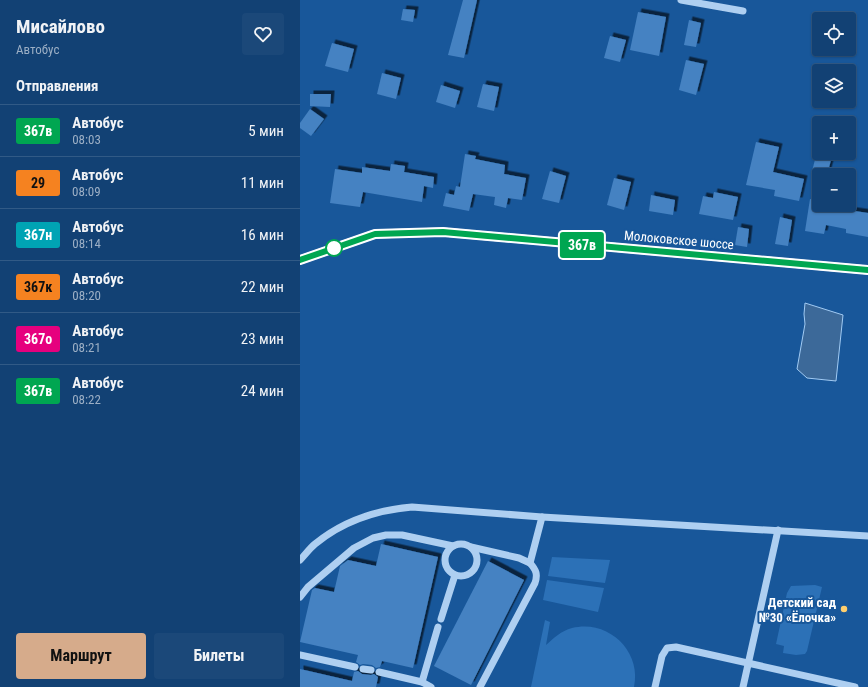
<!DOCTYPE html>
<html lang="ru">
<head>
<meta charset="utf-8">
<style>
  body { margin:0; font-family:"Roboto Condensed",sans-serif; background:#1b4879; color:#f1f3f6; height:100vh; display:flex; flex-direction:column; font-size:15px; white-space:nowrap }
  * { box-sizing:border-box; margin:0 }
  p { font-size:13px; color:#9cafc5 }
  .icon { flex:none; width:22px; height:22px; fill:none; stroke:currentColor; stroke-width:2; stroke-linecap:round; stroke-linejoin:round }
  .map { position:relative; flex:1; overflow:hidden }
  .details { display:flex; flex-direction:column; background:#124174; width:300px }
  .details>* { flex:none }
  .badge { padding:0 8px; border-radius:3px; font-size:14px; line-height:26px }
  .controls { position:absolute; left:512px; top:12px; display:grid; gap:8px }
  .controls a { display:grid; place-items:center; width:44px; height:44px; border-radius:4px; background:#124174; box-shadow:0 1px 3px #0004,0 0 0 1px #315a86; font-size:20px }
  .map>.badge { position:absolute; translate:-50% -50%; box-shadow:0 0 0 2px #fff }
  h2 { padding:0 16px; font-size:15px; line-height:36px }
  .round { display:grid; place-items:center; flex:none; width:42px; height:42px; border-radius:4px; background:#1b4879 }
  .summary { display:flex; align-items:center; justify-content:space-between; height:68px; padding:0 16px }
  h1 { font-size:19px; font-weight:700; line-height:30px }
  .cta { display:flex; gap:8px; margin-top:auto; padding:8px 16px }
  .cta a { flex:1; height:46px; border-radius:4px; background:#d6ab8b; color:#111; font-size:16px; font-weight:700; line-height:46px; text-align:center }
  .cta a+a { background:#1b4879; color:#f1f3f6 }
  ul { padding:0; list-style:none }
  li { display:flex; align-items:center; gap:12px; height:52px; padding:0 16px; border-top:1px solid #315a86 }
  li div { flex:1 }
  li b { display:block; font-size:15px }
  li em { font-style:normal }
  li .badge { min-width:44px; font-weight:700; text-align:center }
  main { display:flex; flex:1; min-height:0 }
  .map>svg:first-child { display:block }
  .green { fill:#2c71b7 }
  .water { fill:#3c6999; stroke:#a1cbf4 }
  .building { fill:#4582c2; filter:url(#shadow) }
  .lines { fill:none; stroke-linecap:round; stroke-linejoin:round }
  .minor { stroke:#aecff1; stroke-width:7 }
  .major { stroke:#f8fbff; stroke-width:10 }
  .line-casing { stroke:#fff; stroke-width:9 }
  .line { stroke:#00a651; stroke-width:6 }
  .stop-dot { fill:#fff; stroke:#00a651; stroke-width:2 }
  .poi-dot { fill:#ffcf6e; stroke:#18579a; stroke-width:1.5 }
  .labels { text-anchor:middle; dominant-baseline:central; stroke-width:4; stroke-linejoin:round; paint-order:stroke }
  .street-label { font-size:13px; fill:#fff; stroke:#18579a }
  .poi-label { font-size:13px; font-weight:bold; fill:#fff; stroke:#18579a; text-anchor:end }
</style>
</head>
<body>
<main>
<section class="details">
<div class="summary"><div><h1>Мисайлово</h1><p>Автобус</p></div><a class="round"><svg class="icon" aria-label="heart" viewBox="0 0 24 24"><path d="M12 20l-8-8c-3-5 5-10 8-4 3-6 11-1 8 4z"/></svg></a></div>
<h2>Отправления</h2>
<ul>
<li><span class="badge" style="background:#00a651;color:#fff">367в</span><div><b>Автобус</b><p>08:03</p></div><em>5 мин</em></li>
<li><span class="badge" style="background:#f58220;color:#111">29</span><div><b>Автобус</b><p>08:09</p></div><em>11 мин</em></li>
<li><span class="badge" style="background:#00a3b4;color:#fff">367н</span><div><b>Автобус</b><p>08:14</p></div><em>16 мин</em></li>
<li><span class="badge" style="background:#f58220;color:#111">367к</span><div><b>Автобус</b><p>08:20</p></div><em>22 мин</em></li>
<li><span class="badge" style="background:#e6007e;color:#fff">367о</span><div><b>Автобус</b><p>08:21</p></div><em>23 мин</em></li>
<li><span class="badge" style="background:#00a651;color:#fff">367в</span><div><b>Автобус</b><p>08:22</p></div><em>24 мин</em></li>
</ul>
<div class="cta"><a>Маршрут</a><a>Билеты</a></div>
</section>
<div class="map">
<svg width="568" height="687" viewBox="0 0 568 687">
  <defs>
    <filter id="shadow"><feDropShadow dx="3.5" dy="-3.5" stdDeviation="0" flood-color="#0009"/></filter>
  </defs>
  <rect width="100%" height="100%" fill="#18579a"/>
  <g class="green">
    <polygon points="252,557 310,560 305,583 248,576"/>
    <polygon points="247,580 304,588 298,612 243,600"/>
    <polygon points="515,585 522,587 507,651 505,654 496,655 483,653 484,646 476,644 487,593 491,586"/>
    <path d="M245,620L250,622L246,645C254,638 261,631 272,628C308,619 342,651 334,687H231Z"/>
  </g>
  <polygon class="water" points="505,303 543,315 536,381 507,378 497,369 505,324 504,314"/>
  <g class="building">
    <polygon points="163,0 177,0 164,58 148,55"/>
    <polygon points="103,9 115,10 113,22 101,20"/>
    <polygon points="338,12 366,17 359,56 330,50"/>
    <polygon points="389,20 401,23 396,47 384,45"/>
    <polygon points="310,36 326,40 320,62 304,58"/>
    <polygon points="32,43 54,49 48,72 25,66"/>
    <polygon points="386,60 404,64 396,95 379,90"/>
    <polygon points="82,73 101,78 96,99 77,94"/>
    <polygon points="183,84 199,87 194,111 177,107"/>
    <polygon points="141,85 160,91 155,108 136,102"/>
    <polygon points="10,94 31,94 30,107 10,106"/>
    <polygon points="10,109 24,119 11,136 0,128 0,123"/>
    <polygon points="456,142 479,147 473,172 504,179 499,201 474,196 475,190 446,185"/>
    <polygon points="517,152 532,156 527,175 511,175"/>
    <polygon points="165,154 176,156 175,159 205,165 204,174 226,178 222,200 208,198 206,208 194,205 195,197 173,194 169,211 143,206 146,193 154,195 156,186 160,187"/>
    <polygon points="91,164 105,166 104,172 134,177 133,188 124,186 122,202 63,192 60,207 30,203 35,169 62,173 62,167 90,171"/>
    <polygon points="250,171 266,176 259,203 242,199"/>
    <polygon points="314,178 331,182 324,210 307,205"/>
    <polygon points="414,192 438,197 433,220 399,214 403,196 413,198"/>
    <polygon points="351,195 375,200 373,215 349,211"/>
    <polygon points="510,199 519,201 519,205 529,205 528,207 568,213 568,237 546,233 546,229 526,225 524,234 505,231"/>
    <polygon points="480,217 492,220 488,246 475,244"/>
    <polygon points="438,227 449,229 447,247 435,245"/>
    <polygon points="81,544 138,557 113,668 82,661 80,667 76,668 72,665 63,664 60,665 56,662 58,655 0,642 12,590 15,588 34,592 40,566 48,560 76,566"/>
    <polygon points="188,561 224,580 171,685 134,666"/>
    <polygon points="0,669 52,681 54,672 58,671 62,674 71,675 74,674 78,677 76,687 0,687"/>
  </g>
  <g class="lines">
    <g class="minor">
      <polyline points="381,0 443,11"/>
      <circle cx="161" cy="560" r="16"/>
      <polyline points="171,547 219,558 230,563"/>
      <path d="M0,560C5,555 9,549 15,544C43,521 77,510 112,507L242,517L568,536"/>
      <polyline points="0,597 8,587 54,548 73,538 86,535 102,535 153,546"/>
      <polyline points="141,619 155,575"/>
      <polyline points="0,655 55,667"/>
      <polyline points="63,669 71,670"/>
      <polyline points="79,672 122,682 131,687"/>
      <polyline points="122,682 138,627"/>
      <path d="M180,687L235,583C238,574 236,570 230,563L242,517"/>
      <polyline points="355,687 362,656 367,648 376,647 555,687"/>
      <polyline points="443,687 478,530"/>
    </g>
    <polyline class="major" points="0,260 75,234 143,232 568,270"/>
  </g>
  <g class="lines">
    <g class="line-casing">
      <polyline id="line" points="0,260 75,234 143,232 568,270"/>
    </g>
    <use href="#line" class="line"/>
  </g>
  <circle class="stop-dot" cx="34" cy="248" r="8"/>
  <circle class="poi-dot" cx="544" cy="609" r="4"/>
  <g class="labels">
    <g class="street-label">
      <text transform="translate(379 240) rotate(5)">Молоковское шоссе</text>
    </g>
    <g class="poi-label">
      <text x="536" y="602">Детский сад<tspan x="536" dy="15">№30 «Ёлочка»</tspan></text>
    </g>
  </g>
</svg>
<div class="controls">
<a><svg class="icon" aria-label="locate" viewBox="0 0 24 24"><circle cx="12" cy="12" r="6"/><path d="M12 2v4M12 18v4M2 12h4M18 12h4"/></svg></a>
<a><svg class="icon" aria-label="layers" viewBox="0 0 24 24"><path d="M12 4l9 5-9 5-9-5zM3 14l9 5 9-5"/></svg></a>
<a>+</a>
<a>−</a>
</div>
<b class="badge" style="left:282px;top:245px;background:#00a651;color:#fff">367в</b>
</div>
</main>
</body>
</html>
